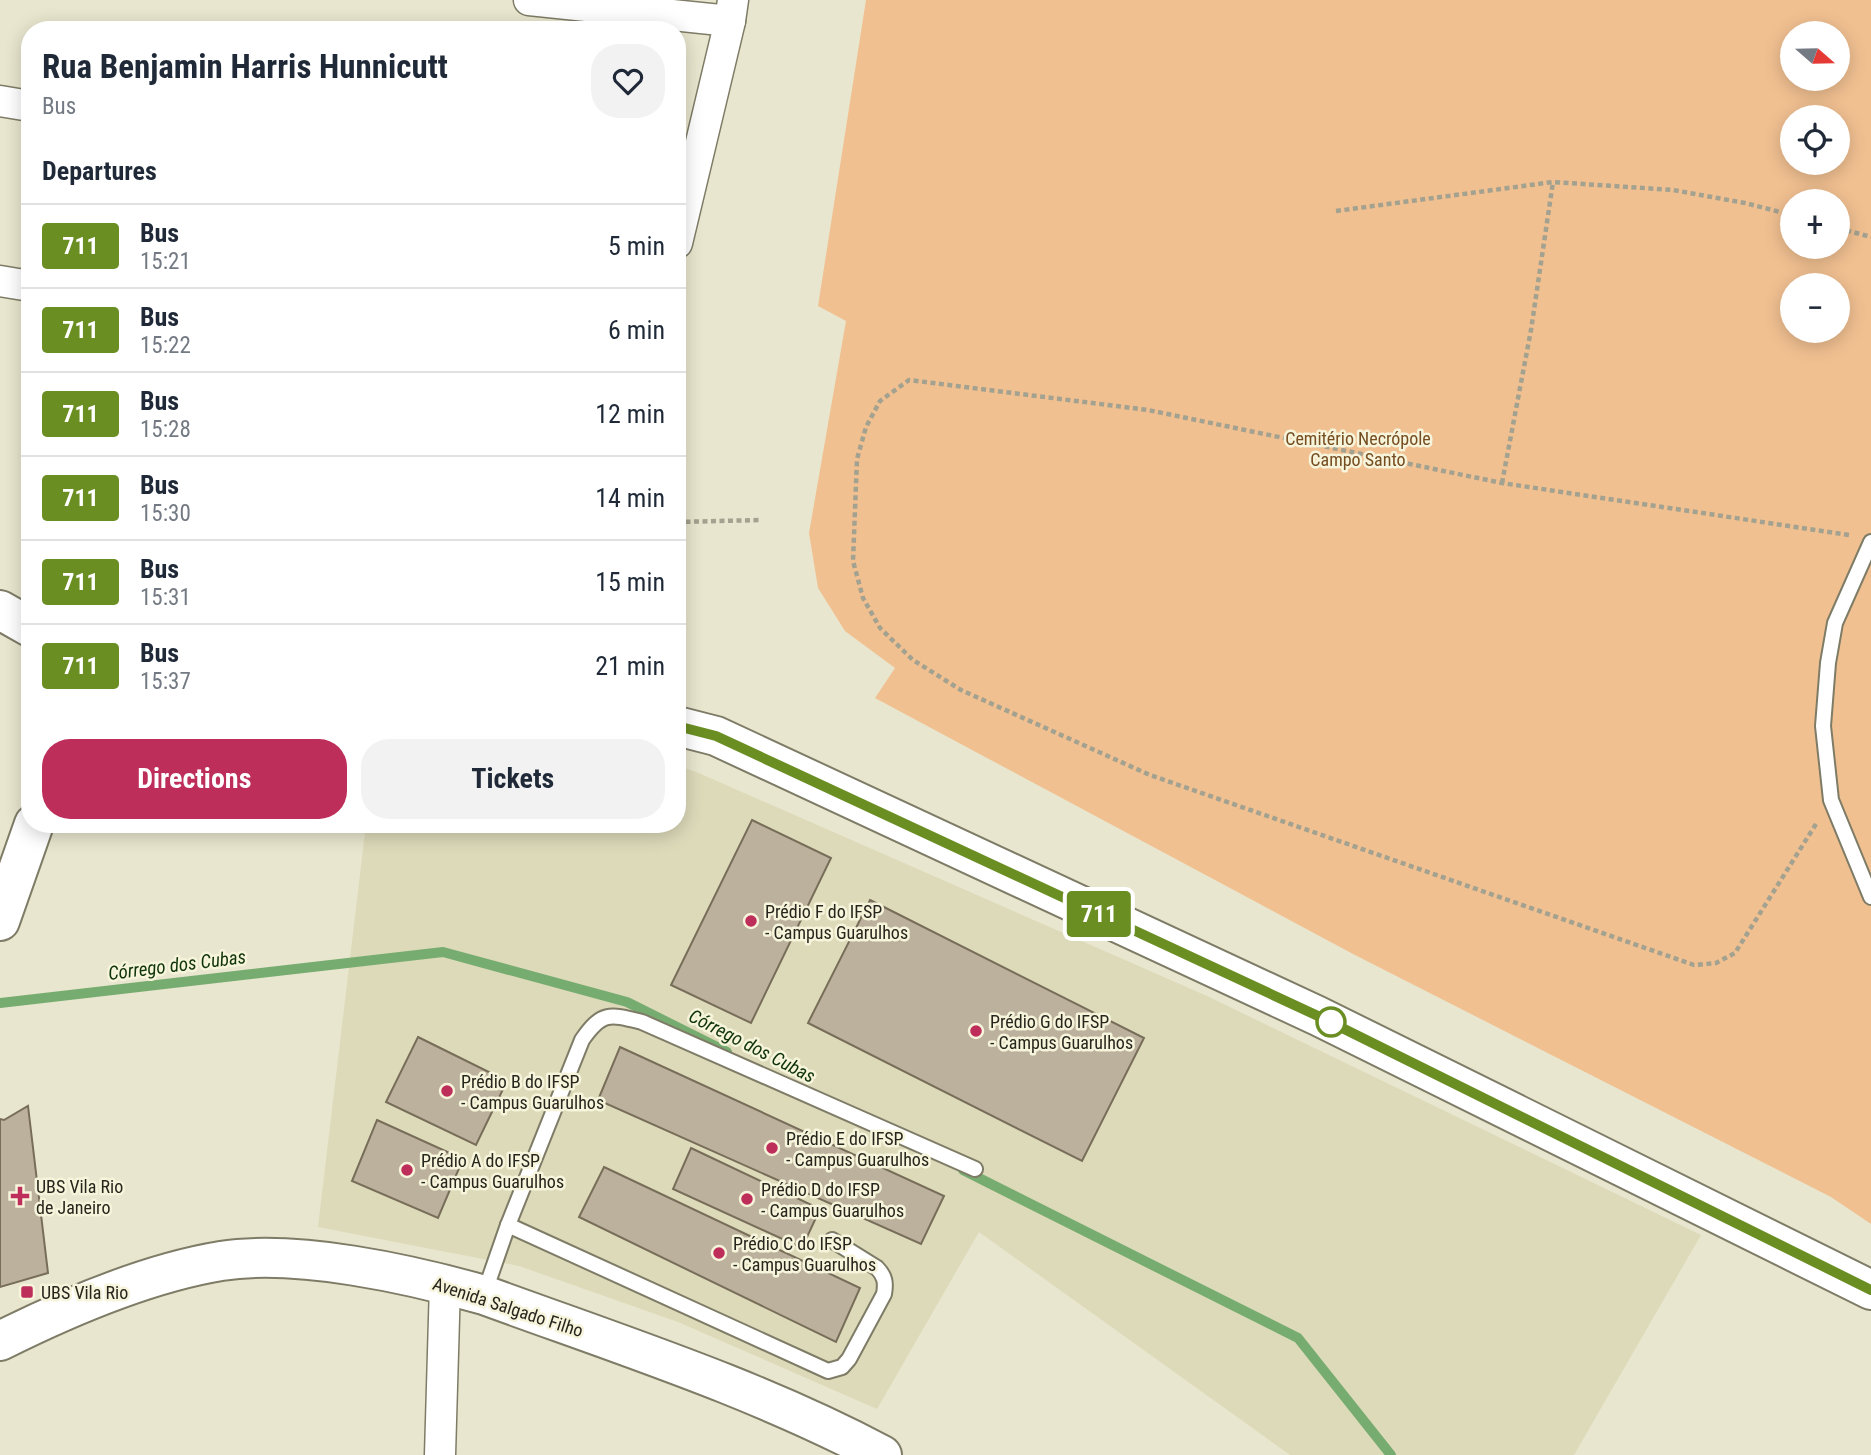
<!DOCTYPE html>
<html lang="en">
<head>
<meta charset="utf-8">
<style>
  body { margin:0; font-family:"Roboto Condensed",sans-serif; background:#f2f2f3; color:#1f2937; height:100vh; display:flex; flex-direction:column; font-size:26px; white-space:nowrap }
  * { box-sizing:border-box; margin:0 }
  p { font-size:23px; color:#747a83 }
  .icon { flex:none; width:38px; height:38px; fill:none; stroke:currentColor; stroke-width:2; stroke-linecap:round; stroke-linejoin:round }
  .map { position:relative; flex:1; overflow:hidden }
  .drawer { position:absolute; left:21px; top:21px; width:665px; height:812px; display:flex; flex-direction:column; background:#fff; border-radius:28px; box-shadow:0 4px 18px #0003 }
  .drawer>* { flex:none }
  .badge { padding:0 14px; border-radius:5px; font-size:24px; line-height:46px }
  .needle { width:46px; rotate:110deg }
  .controls { position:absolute; left:1780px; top:21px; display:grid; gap:14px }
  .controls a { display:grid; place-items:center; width:70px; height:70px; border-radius:50%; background:#fff; box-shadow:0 4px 18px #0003; font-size:35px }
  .map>.badge { position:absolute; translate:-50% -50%; box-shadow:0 0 0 4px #fff }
  h2 { padding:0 21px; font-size:26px; line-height:63px }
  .round { display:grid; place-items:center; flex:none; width:74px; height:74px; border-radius:28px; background:#f2f2f3 }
  .headline { display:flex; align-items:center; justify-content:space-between; height:119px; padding:0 21px }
  h1 { font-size:33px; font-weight:700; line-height:52px }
  .cta { display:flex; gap:14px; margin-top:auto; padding:14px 21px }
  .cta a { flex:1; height:80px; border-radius:28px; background:#bd2e5a; color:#fff; font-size:28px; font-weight:700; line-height:80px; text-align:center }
  .cta a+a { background:#f2f2f3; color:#1f2937 }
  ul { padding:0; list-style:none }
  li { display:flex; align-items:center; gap:21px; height:84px; padding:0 21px; border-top:2px solid #e0e1e3 }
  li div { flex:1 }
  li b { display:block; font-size:26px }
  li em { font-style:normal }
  li .badge { min-width:77px; font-weight:700; text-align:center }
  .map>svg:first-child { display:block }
  .built { fill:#dddaba }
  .green { fill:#f1c091; fill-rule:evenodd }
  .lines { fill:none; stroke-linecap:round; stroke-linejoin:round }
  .stream { stroke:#77ac70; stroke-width:10 }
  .building { fill:#bcb19c; stroke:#776d59; stroke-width:2 }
  .lane-casing { stroke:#7e7c66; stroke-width:18 }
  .street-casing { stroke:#7e7c66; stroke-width:33 }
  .secondary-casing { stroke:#7e7c66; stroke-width:42 }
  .path { stroke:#a3a18f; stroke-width:4.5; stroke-dasharray:5 3.5; stroke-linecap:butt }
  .lane { stroke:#fff; stroke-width:14 }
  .street { stroke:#fff; stroke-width:30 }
  .secondary { stroke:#fff; stroke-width:38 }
  .line-casing { stroke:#fff; stroke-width:16 }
  .line { stroke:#6b8e23; stroke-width:10 }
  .poi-dot { fill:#bd2e5a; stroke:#f6f4db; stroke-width:2.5 }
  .stop-dot { fill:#fff; stroke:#6b8e23; stroke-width:3.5 }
  .labels { text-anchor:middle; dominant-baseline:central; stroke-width:5; stroke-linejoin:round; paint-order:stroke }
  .park-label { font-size:18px; fill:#754d21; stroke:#f6f4db }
  .poi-label { font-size:18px; fill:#27261d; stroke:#f6f4db; text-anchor:start }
  .street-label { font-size:18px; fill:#27261d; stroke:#f6f4db }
  .water-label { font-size:19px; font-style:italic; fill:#0f340a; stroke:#f6f4db }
</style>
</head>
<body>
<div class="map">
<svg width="1871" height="1455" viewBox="0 0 1871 1455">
  <rect width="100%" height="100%" fill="#e8e6ce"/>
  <polygon class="built" points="677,765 701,774 1207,996 1701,1235 1574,1455 1290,1455 979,1232 877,1409 678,1322 519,1266 318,1227 366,824 677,824"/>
  <path class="green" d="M866,0H1871V1224L1831,1197L1353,954L875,698L895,668L845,631L818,588L809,533L846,321L818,306ZM1792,33H1838V79H1792ZM1792,117H1838V163H1792ZM1792,201H1838V247H1792ZM1792,285H1838V331H1792Z"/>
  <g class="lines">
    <g class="stream">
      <polyline points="0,1003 443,952 627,1002 727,1052"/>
      <polyline points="963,1170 1298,1338 1391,1455"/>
    </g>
  </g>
  <g class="building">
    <polygon points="752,820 831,858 751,1023 671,985"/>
    <polygon points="870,900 1144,1038 1082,1161 808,1023"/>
    <polygon points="418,1037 507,1081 476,1145 386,1102"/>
    <polygon points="620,1047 944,1196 921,1244 598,1100"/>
    <polygon points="28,1106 48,1273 0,1287 0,1119 4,1120"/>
    <polygon points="377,1120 463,1159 438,1218 352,1181"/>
    <polygon points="691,1148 820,1209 802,1248 673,1189"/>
    <polygon points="604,1167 860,1288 836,1342 579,1217"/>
  </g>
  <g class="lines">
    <g class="lane-casing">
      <g id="lane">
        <polyline points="1871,542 1835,623 1828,663 1823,726 1831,800 1871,897"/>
        <path d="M508,1225L828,1371L842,1367L849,1359L884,1294C886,1283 885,1276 877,1268L832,1240"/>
        <path d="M484,1294L508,1225L582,1040C602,1011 610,1014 642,1022L975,1169"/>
      </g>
    </g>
    <g class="street-casing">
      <g id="street">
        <polyline points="529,0 730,21"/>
        <polyline points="0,101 30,106"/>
        <polyline points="677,243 730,21 733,0"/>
        <polyline points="0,281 30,286"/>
        <polyline points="440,1455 445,1284"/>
      </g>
    </g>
    <g class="secondary-casing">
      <g id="secondary">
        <polyline points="0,610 30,627"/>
        <polyline points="677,726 716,736 1318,1016 1871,1290"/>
        <polyline points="0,921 34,824"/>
        <path d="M0,1341C66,1308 148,1273 221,1261C297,1249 410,1274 484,1295C618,1344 756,1388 882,1455"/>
      </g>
    </g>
    <g class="path">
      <polyline points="1336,211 1553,182 1673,190 1745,203 1792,215"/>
      <polyline points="1838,228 1871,237"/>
      <polyline points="1502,483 1531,330 1553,182"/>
      <polyline points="677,522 761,520"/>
      <polyline points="1816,824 1735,953 1716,963 1694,965 1150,775 961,690 913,660 880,628 863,598 853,561 857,459 866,427 880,401 909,380 1148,410 1502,483 1849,535"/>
    </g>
    <use href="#lane" class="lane"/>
    <use href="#street" class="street"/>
    <use href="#secondary" class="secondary"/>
  </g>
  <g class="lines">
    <g class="line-casing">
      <polyline id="line" points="677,726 716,736 1318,1016 1871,1290"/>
    </g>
    <use href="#line" class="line"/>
  </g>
  <g class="poi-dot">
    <circle cx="751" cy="921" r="7"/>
    <circle cx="976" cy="1031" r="7"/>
    <circle cx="447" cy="1091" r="7"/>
    <circle cx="772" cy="1148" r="7"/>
    <circle cx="407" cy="1170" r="7"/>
    <path d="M16.5 1185.5h7v7h7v7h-7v7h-7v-7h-7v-7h7z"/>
    <circle cx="747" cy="1199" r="7"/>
    <circle cx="719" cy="1253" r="7"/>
    <rect x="20" y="1285" width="14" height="14" rx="3.5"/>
  </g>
  <circle class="stop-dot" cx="1331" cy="1022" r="14"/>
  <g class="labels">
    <g class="park-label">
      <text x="1358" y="438">Cemitério Necrópole<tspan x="1358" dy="21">Campo Santo</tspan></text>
    </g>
    <g class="poi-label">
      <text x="765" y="911">Prédio F do IFSP<tspan x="765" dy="21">- Campus Guarulhos</tspan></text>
      <text x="990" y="1021">Prédio G do IFSP<tspan x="990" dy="21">- Campus Guarulhos</tspan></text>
      <text x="461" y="1081">Prédio B do IFSP<tspan x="461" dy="21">- Campus Guarulhos</tspan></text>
      <text x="786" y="1138">Prédio E do IFSP<tspan x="786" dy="21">- Campus Guarulhos</tspan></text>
      <text x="421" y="1160">Prédio A do IFSP<tspan x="421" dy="21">- Campus Guarulhos</tspan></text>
      <text x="36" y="1186">UBS Vila Rio<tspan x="36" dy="21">de Janeiro</tspan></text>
      <text x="761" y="1189">Prédio D do IFSP<tspan x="761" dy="21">- Campus Guarulhos</tspan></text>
      <text x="733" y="1243">Prédio C do IFSP<tspan x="733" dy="21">- Campus Guarulhos</tspan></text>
      <text x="41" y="1292">UBS Vila Rio</text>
    </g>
    <g class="street-label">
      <text transform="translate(508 1307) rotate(18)">Avenida Salgado Filho</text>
    </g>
    <g class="water-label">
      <text transform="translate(177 965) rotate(-7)">Córrego dos Cubas</text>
      <text transform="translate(752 1046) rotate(27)">Córrego dos Cubas</text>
    </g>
  </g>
</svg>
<div class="controls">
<a><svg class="needle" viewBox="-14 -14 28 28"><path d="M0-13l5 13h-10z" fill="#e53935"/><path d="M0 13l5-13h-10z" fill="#747a83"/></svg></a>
<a><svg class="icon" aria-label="locate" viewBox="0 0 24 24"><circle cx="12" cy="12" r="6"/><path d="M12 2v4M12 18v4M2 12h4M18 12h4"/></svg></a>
<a>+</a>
<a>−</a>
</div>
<b class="badge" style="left:1099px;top:914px;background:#6b8e23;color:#fff">711</b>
<section class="drawer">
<div class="headline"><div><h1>Rua Benjamin Harris Hunnicutt</h1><p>Bus</p></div><a class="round"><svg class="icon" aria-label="heart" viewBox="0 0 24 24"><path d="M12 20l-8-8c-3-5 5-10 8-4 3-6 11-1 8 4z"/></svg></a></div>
<h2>Departures</h2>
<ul>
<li><span class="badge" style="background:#6b8e23;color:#fff">711</span><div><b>Bus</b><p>15:21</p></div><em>5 min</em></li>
<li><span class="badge" style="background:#6b8e23;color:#fff">711</span><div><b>Bus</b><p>15:22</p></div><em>6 min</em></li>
<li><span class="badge" style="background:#6b8e23;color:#fff">711</span><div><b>Bus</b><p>15:28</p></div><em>12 min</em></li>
<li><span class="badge" style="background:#6b8e23;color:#fff">711</span><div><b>Bus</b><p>15:30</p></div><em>14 min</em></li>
<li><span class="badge" style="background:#6b8e23;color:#fff">711</span><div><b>Bus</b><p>15:31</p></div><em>15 min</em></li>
<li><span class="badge" style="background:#6b8e23;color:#fff">711</span><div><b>Bus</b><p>15:37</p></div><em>21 min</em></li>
</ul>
<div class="cta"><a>Directions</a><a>Tickets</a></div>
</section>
</div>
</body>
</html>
